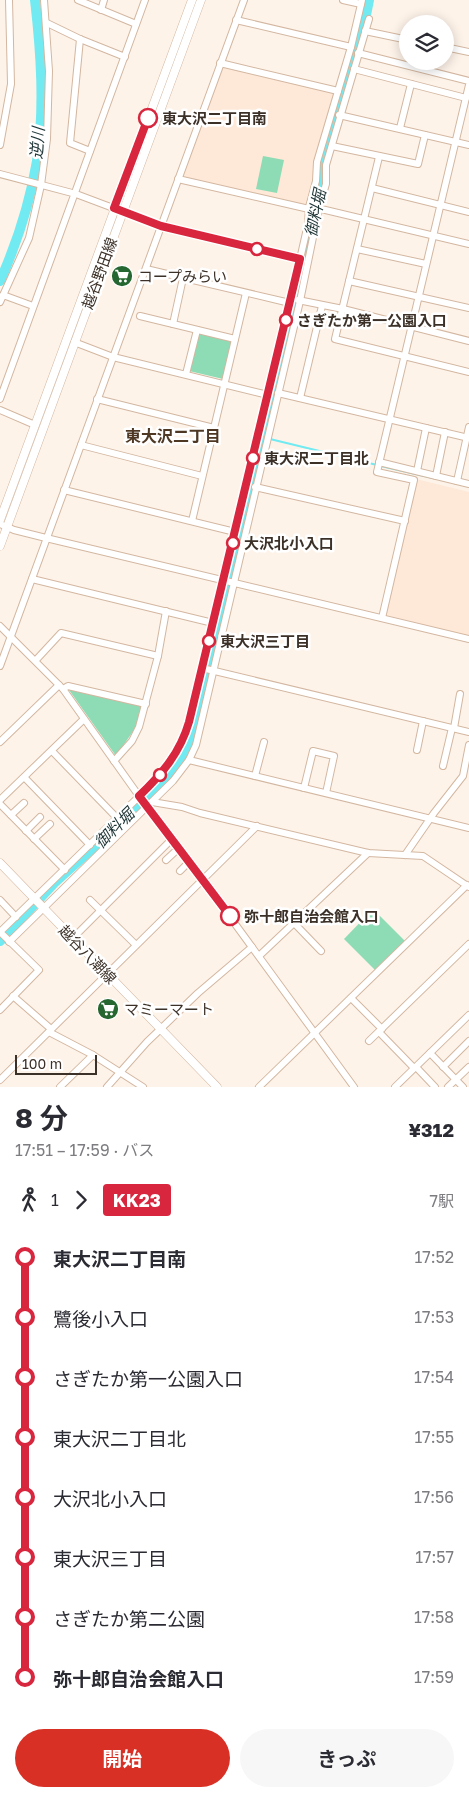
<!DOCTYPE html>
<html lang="ja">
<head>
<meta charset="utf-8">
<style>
  body { margin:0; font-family:"Golos Text","Noto Sans JP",sans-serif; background:#f7f7f7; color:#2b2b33; height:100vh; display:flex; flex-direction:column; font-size:19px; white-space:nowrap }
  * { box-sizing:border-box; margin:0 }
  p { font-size:16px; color:#7c7c81 }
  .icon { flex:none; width:28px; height:28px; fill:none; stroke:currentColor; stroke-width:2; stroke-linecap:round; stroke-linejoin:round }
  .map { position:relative; height:1087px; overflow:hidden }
  .sheet { display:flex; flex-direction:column; background:#fff; flex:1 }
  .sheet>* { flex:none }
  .badge { padding:0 10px; border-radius:4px; font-size:18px; line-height:32px }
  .buttons { position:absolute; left:399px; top:15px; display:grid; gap:10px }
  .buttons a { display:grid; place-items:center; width:55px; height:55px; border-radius:50%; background:#fff; box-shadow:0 2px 12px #0003; font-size:25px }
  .scale { position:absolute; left:15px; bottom:12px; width:82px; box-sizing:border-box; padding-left:5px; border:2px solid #3c3128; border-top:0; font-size:14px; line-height:18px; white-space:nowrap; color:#3c3128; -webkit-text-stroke:4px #fff; paint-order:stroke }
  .map>.badge { position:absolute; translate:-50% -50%; box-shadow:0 0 0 2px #fff }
  .legs { display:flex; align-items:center; gap:8px; height:55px; padding:0 15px; font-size:16px }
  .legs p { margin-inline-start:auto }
  .summary { display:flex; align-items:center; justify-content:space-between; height:85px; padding:0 15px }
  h1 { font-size:28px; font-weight:700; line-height:38px }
  .cta { display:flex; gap:10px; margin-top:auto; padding:10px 15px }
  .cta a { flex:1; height:58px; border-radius:30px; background:#d93025; color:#fff; font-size:20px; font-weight:700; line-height:58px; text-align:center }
  .cta a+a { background:#f7f7f7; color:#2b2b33 }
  ul { padding:0 15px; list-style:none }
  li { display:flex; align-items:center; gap:18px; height:60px; font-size:19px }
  li i { display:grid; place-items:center; width:8px; height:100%; margin:0 6px; background:currentColor }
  li i::after { content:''; width:12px; height:12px; margin:-6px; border:4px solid; border-radius:50%; background:#fff }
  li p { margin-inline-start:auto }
  li:first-child i { background:linear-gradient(#0000 50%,currentColor 0) }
  li:last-child i { background:linear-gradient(currentColor 50%,#0000 0) }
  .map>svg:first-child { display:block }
  .built { fill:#fee8d7 }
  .green { fill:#8ddcb5 }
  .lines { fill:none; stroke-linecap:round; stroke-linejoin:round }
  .stream { stroke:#72eaf1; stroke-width:2 }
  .river { stroke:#72eaf1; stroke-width:10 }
  .minor-casing { stroke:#d3b7a1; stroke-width:8 }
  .major-casing { stroke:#d3b7a1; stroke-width:9 }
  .minor { stroke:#fff; stroke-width:6 }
  .major { stroke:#fff; stroke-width:8 }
  .line-1-casing { stroke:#fff; stroke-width:11 }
  .line-1 { stroke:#d7263d; stroke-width:8 }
  .stop-1-dot { fill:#fff; stroke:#d7263d; stroke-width:2.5 }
  .labels { text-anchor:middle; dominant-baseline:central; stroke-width:5; stroke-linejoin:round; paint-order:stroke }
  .stop-label { font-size:15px; font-weight:bold; fill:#3c3128; stroke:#fff; text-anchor:start }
  .street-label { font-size:15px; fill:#3c3128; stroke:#fff }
  .poi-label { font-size:15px; fill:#3c3128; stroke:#fff; text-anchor:start }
  .water-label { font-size:16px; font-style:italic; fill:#1e3435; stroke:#fff }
  .neighbourhood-label { font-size:16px; font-weight:bold; fill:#4e3824; stroke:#fff }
</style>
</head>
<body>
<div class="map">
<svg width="469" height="1087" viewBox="0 0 469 1087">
  <rect width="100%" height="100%" fill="#fef3e9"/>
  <g class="built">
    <polygon points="223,67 334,93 314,160 314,180 307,206 182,176"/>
    <polygon points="416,479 469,492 469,636 385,615"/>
  </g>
  <g class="green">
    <polygon points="263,156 284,160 277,193 256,189"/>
    <polygon points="200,334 230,341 232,344 223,379 189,371 198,335"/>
    <polygon points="70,689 140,706 142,709 138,724 116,756 69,690"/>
    <polygon points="373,909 405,941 375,970 344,939"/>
  </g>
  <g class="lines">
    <g class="stream">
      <polyline points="270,439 377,465"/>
      <polyline points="381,466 433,478"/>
    </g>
    <g class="river">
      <polyline points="315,214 322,179 322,162 364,25 369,0"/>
      <path d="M0,281C17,243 30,202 37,161C45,108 41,52 35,0"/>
      <polyline points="0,941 54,883 135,810 182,760 187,746 231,579 311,236"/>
    </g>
    <g class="minor-casing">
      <g id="minor">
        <polyline points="78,0 136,24"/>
        <polyline points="343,0 361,4"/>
        <polyline points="101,10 104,0"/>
        <polyline points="236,20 351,47"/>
        <polyline points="47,23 80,39 125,57"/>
        <polyline points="365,31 408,40"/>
        <polyline points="80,39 70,143 90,151"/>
        <polyline points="445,47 469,52"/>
        <polyline points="358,53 469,81"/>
        <polyline points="220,63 338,91"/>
        <polyline points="354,69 466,98"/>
        <polyline points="339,115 469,145"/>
        <polyline points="400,128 411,84"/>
        <polyline points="0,145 11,84 9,0"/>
        <polyline points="332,146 418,164 425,135"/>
        <polyline points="379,157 335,339 469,372"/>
        <polyline points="0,174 76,194 161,226 300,259"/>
        <polyline points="178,179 309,209"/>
        <polyline points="372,188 469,212"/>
        <polyline points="317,208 469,244"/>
        <polyline points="357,249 426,264"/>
        <polyline points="146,269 290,303"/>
        <polyline points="349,281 469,308"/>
        <polyline points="3,295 33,306"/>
        <polyline points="298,300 343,309 469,341"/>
        <polyline points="0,302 29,238 41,185 47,139 49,71 44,0"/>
        <polyline points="140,316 235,339"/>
        <polyline points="173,324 183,278"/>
        <polyline points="74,342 113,357 268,395"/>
        <polyline points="186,374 197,330"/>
        <polyline points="278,393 469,438"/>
        <polyline points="300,398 322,306"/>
        <polyline points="0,399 145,0"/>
        <polyline points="97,399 214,428"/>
        <polyline points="0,410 35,425"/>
        <polyline points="81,445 202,476"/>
        <polyline points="379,462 469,484"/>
        <polyline points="417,471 426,428"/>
        <polyline points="436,476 445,432"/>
        <polyline points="457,481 469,427"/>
        <polyline points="255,487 405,521"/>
        <polyline points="64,490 235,532"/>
        <polyline points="192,521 246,293"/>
        <polyline points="0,524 14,530 46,538 469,639"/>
        <polyline points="32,579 213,623"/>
        <polyline points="382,618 414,480 377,472 469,85"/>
        <polyline points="0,626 63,689 139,796 203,880 354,1087"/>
        <polyline points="36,660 61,633 158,656"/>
        <polyline points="0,666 244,0"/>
        <polyline points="202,668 469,732"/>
        <polyline points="63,689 68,686 146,704"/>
        <polyline points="454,728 460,694"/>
        <polyline points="0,742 59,685"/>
        <polyline points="417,750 423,721"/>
        <polyline points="52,751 117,818"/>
        <polyline points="189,760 469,828"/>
        <polyline points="114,761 132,741 139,727 158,656 166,611"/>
        <polyline points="443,766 452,728"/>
        <polyline points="255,776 264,742"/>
        <polyline points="25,778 90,845"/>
        <polyline points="304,788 313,751 334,756 326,793"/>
        <polyline points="0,800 84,719"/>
        <polyline points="152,802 182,807 200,813 368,853 423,856 469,887"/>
        <polyline points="0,804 65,870"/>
        <polyline points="11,815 24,803"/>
        <polyline points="26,831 40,817"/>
        <polyline points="34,839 50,824"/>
        <polyline points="405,855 434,813 463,776 469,745"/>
        <polyline points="166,860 179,848"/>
        <polyline points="180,871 189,862"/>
        <polyline points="0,900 16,917"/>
        <polyline points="90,900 136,945"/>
        <polyline points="294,923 321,951"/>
        <polyline points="73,938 172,839"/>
        <polyline points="9,942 173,781 189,760 196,745 300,301 319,208 326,184 326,165 369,19"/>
        <polyline points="259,956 368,853"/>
        <polyline points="13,996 51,1029"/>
        <polyline points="351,998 382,1029"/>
        <polyline points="0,1010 39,970 0,932 159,777 174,758 185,735 291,299 308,224 309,207 316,181 317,162 351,47 362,0"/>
        <polyline points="49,1032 93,1055 143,1087"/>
        <polyline points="379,1032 414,1068"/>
        <polyline points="369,1041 469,944"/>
        <polyline points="430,1053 463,1087"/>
        <polyline points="416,1067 435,1087"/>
        <polyline points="443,1067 469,1041"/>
        <polyline points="0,1080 257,826"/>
        <polyline points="60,1087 93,1055"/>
        <polyline points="107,1087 147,1042 198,993 252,947"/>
        <polyline points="259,1087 467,885"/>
        <polyline points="395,1087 469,1015"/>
        <polyline points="448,1087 469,1067"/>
      </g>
    </g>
    <g class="major-casing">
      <g id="major">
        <polyline points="0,520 192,0"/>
        <polyline points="0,546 201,0"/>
        <polyline points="0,863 217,1087"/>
      </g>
    </g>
    <use href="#minor" class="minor"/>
    <use href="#major" class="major"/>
  </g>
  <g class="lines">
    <g class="line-1-casing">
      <path id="line-1" d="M148,118L114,208L161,226L300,259L189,722C180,753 162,774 139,796L230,916"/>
    </g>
    <use href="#line-1" class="line-1"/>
  </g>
  <defs>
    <g id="supermarket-disc" transform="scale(1.125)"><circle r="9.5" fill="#266731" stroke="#fff"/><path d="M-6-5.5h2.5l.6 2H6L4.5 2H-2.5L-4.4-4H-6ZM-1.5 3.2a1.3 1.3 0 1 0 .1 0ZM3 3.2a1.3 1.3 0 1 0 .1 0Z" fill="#fff"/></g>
  </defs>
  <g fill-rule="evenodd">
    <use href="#supermarket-disc" x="122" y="276"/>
    <use href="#supermarket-disc" x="108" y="1009"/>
  </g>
  <g class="stop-1-dot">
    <circle cx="148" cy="118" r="9"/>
    <circle cx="257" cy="249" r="6"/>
    <circle cx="286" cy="320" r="6"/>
    <circle cx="253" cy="458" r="6"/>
    <circle cx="233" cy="543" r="6"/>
    <circle cx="209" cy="641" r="6"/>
    <circle cx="160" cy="775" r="6"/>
    <circle cx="230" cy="916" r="9"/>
  </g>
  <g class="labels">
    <g class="stop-label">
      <text x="162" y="118">東大沢二丁目南</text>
      <text x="297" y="320">さぎたか第一公園入口</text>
      <text x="264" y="458">東大沢二丁目北</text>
      <text x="244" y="543">大沢北小入口</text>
      <text x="220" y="641">東大沢三丁目</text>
      <text x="244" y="916">弥十郎自治会館入口</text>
    </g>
    <g class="street-label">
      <text transform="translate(99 273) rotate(-70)">越谷野田線</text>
      <text transform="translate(88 954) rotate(46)">越谷八潮線</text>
    </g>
    <g class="poi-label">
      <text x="138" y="276">コープみらい</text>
      <text x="124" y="1009">マミーマート</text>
    </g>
    <g class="water-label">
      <text transform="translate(37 143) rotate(-86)">逆川</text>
      <text transform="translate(315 213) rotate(-78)">御料堀</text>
      <text transform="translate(114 828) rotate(-45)">御料堀</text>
    </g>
    <g class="neighbourhood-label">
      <text x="173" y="436">東大沢二丁目</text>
    </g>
  </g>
</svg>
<div class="buttons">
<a><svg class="icon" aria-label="layers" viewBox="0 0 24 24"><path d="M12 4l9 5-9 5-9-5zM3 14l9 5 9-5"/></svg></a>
</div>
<div class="scale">100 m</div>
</div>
<section class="sheet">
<div class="summary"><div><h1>8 分</h1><p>17:51 – 17:59 · バス</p></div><b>¥312</b></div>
<div class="legs"><svg class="icon" aria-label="walk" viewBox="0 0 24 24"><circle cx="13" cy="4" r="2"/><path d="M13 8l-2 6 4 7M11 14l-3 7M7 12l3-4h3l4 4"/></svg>1<svg class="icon" aria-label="forward" viewBox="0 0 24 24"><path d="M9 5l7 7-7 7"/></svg><b class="badge" style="background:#d7263d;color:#fff">KK23</b><p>7駅</p></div>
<ul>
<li><i style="color:#d7263d"></i><b>東大沢二丁目南</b><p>17:52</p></li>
<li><i style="color:#d7263d"></i><span>鷺後小入口</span><p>17:53</p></li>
<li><i style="color:#d7263d"></i><span>さぎたか第一公園入口</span><p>17:54</p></li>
<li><i style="color:#d7263d"></i><span>東大沢二丁目北</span><p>17:55</p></li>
<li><i style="color:#d7263d"></i><span>大沢北小入口</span><p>17:56</p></li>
<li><i style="color:#d7263d"></i><span>東大沢三丁目</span><p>17:57</p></li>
<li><i style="color:#d7263d"></i><span>さぎたか第二公園</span><p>17:58</p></li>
<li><i style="color:#d7263d"></i><b>弥十郎自治会館入口</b><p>17:59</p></li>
</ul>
<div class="cta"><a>開始</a><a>きっぷ</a></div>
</section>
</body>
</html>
